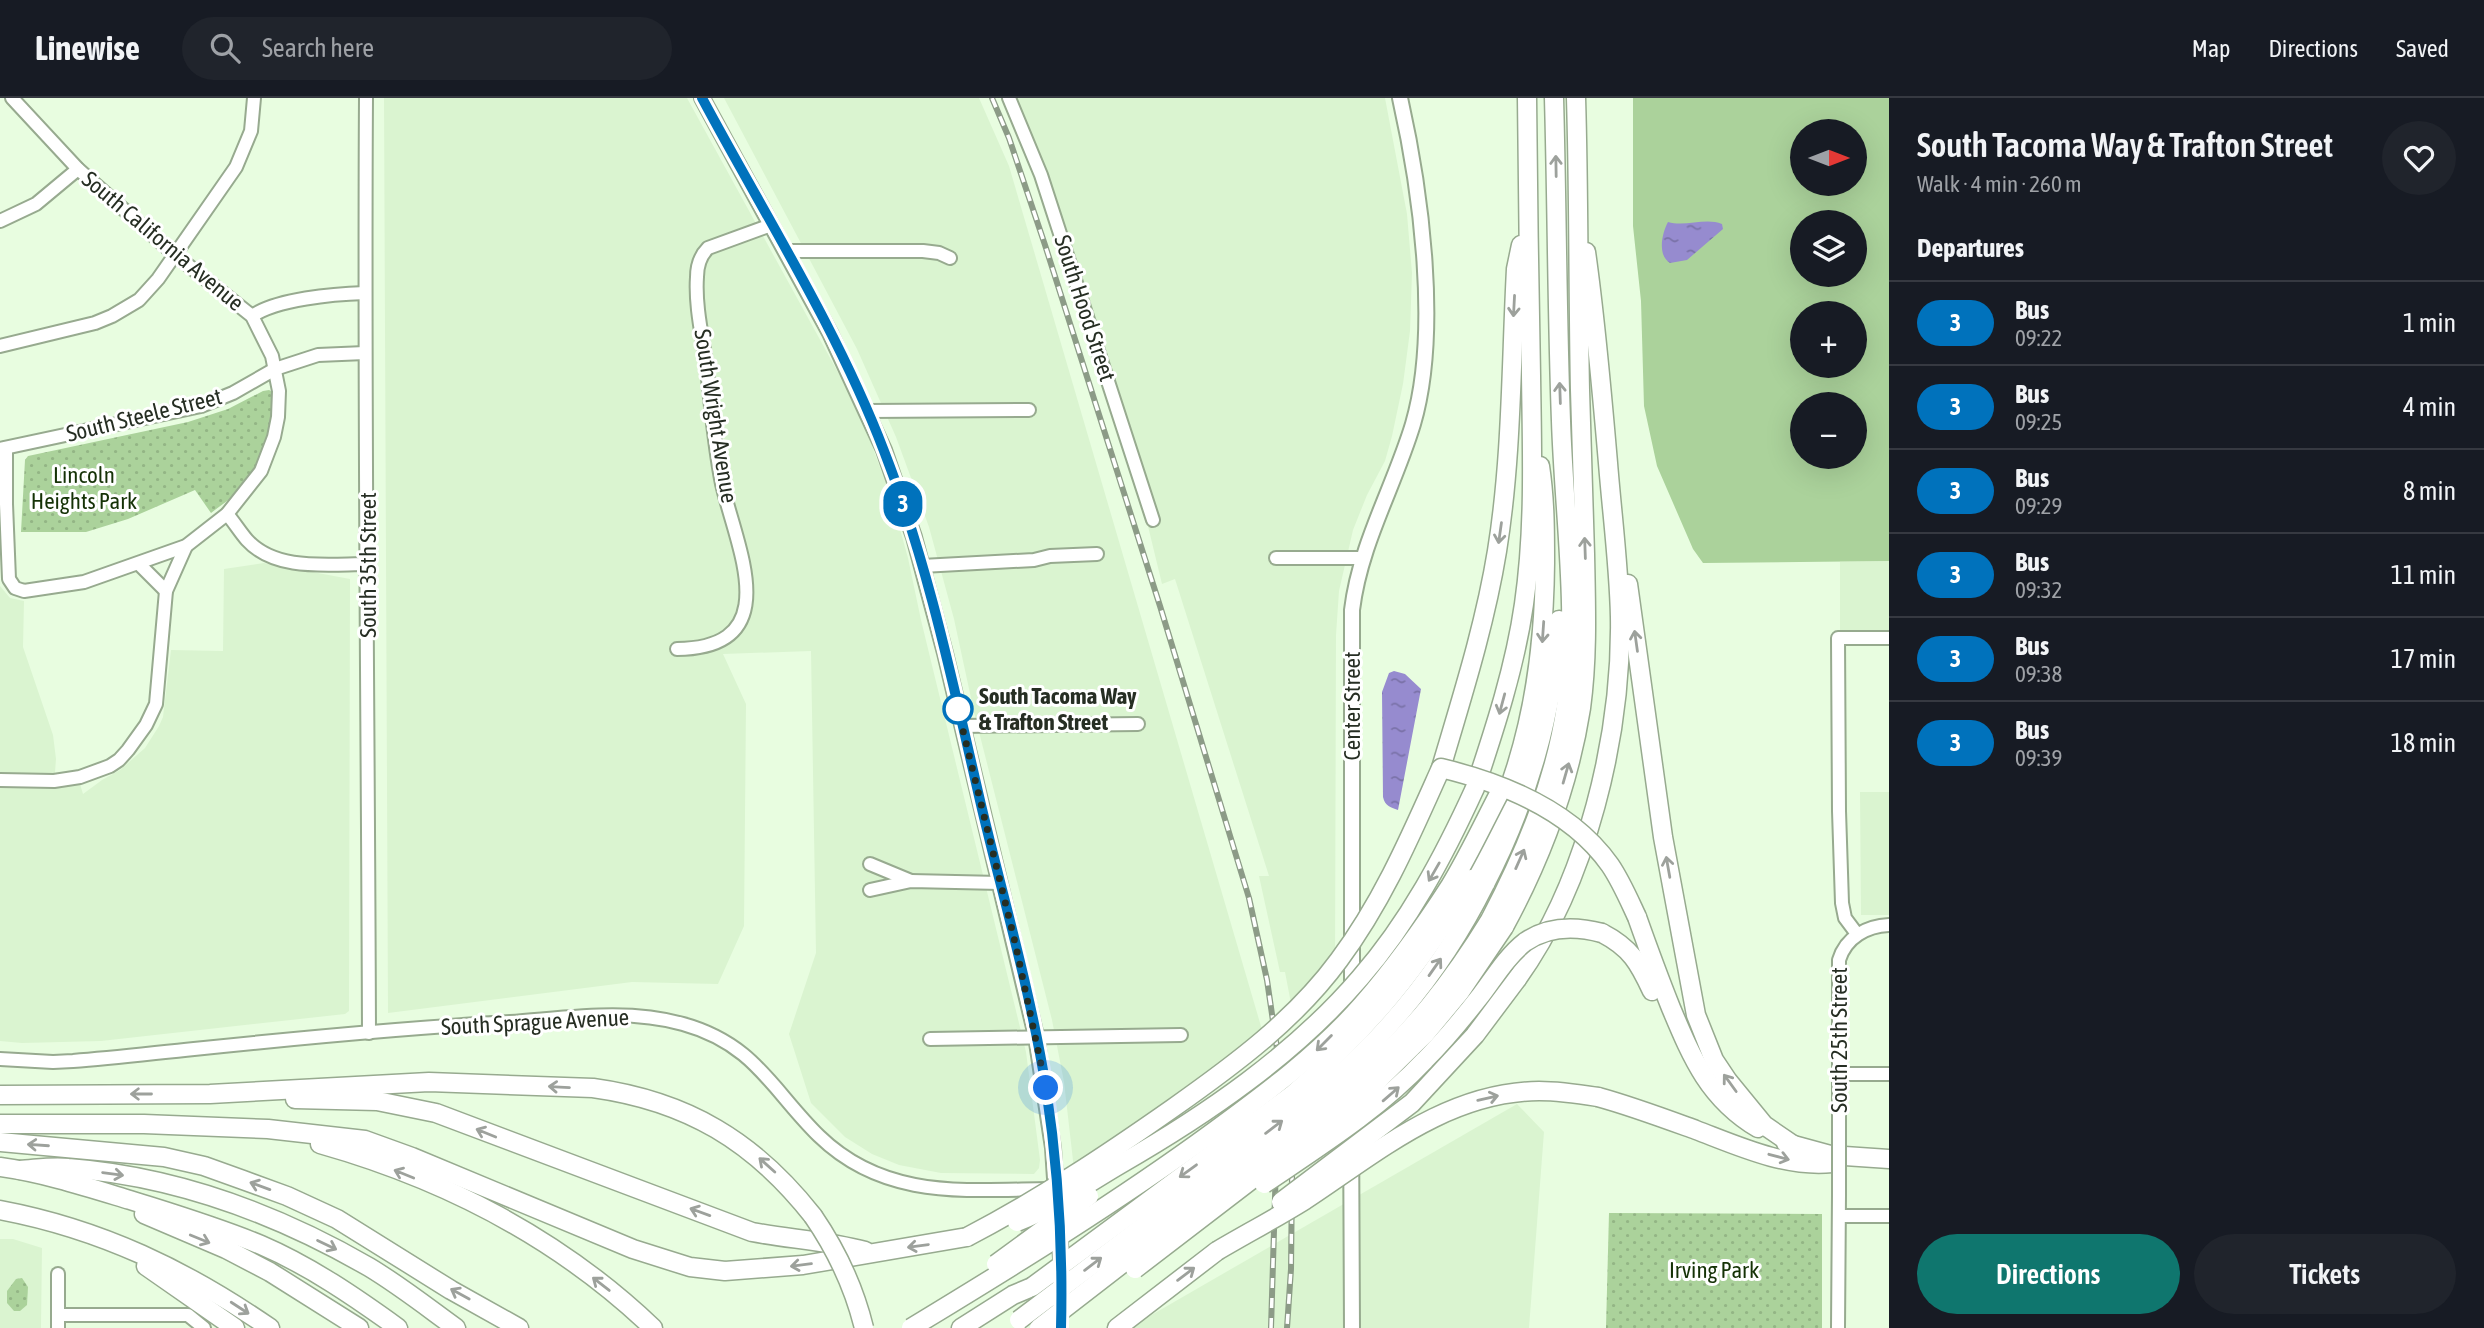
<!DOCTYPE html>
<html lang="en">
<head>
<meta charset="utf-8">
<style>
  body { margin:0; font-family:"Asap Condensed",sans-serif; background:#20242c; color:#f1f3f6; height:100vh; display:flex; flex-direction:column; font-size:26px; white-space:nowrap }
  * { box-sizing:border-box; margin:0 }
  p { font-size:23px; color:#9ea1a6 }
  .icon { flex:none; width:38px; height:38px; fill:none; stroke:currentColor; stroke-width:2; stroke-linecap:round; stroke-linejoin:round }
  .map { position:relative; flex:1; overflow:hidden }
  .sheet { display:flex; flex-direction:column; background:#171b24; width:595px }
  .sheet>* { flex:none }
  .badge { padding:0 14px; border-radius:23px; font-size:24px; line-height:46px }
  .needle { width:46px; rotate:90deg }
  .fabs { position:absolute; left:1790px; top:21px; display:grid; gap:14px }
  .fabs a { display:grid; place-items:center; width:77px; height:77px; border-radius:50%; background:#171b24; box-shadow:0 7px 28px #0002; font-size:35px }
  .you { position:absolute; width:35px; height:35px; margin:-18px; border:5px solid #fff; border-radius:50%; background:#1a73e8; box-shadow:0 0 0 10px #1a73e833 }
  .map>.badge { position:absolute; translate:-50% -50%; box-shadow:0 0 0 4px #fff }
  h2 { padding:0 28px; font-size:26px; line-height:63px }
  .round { display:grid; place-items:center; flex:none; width:74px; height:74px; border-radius:37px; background:#20242c }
  .headline { display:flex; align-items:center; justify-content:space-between; height:119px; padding:0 28px }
  h1 { font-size:33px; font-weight:600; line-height:52px }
  .action { display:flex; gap:14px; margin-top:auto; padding:14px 28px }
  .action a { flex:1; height:80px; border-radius:42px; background:#0f766e; color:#fff; font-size:28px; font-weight:600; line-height:80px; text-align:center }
  .action a+a { background:#20242c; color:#f1f3f6 }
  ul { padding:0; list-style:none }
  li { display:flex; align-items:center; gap:21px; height:84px; padding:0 28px; border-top:2px solid #363941 }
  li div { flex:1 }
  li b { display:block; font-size:26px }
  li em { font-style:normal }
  li .badge { min-width:77px; font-weight:700; text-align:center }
  header { display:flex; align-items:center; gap:42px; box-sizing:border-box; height:98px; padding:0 35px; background:#171b24; border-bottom:2px solid #363941 }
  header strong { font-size:33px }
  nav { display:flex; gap:38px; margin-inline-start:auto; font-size:24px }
  .search { width:490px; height:63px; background:#20242c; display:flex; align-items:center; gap:18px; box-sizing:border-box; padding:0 24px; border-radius:38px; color:#9ea1a6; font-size:26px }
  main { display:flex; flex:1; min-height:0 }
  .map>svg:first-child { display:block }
  .built { fill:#daf4d0 }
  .grass { fill:#abd29b; fill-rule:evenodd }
  .park { fill:url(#park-dots) }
  .water { fill:url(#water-ripples) }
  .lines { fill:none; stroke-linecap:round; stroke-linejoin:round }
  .minor-casing { stroke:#97aa8f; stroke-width:16 }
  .major-casing { stroke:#97aa8f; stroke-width:18 }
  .highway-casing { stroke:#97aa8f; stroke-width:21 }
  .minor { stroke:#fff; stroke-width:12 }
  .major { stroke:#fff; stroke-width:14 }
  .highway { stroke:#fff; stroke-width:18 }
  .rail-casing { stroke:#8c9b87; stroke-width:6 }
  .rail { stroke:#fff; stroke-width:3.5; stroke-dasharray:10; stroke-linecap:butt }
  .minor-bridge-casing { stroke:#97aa8f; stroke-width:16; stroke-linecap:butt }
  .highway-bridge-casing { stroke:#97aa8f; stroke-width:21; stroke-linecap:butt }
  .minor-bridge { stroke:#fff; stroke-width:12 }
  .highway-bridge { stroke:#fff; stroke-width:18 }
  .oneway { stroke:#9da19c }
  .line-casing { stroke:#fff; stroke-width:16 }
  .line { stroke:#0072bc; stroke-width:10 }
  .walk { stroke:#262e23; stroke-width:7; stroke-dasharray:0 12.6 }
  .stop-dot { fill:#fff; stroke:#0072bc; stroke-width:3.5 }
  .labels { text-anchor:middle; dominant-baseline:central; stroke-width:6; stroke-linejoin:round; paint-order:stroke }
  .street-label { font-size:23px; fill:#262e23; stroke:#fff }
  .park-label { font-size:23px; fill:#153206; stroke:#fff }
  .stop-label { font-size:23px; font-weight:bold; fill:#262e23; stroke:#fff; text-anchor:start }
</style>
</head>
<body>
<header>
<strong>Linewise</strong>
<div class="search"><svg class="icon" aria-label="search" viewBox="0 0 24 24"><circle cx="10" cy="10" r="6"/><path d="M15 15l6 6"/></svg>Search here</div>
<nav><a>Map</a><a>Directions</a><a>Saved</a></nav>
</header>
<main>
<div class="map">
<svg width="1889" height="1230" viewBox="0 0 1889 1230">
  <defs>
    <pattern id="park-dots" width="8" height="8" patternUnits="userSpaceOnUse" patternTransform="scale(1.75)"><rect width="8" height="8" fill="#abd29b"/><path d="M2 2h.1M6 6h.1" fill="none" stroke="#93b585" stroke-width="1.8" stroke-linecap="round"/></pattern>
    <pattern id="water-ripples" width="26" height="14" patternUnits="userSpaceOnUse" patternTransform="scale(1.75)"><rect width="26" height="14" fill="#968bcf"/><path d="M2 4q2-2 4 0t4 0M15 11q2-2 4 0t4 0" fill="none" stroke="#7a72a8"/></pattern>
  </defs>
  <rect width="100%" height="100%" fill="#e8fde0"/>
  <g class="built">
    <polygon points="384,0 687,0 840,278 868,337 891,399 908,460 921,522 1026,954 1040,1062 1039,1070 1034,1076 941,1075 899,1067 872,1056 845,1039 811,1005 789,936 816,855 811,553 723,556 746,606 744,828 718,886 632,884 388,915"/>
    <polygon points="724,0 979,0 1009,68 1265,942 1074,1071 1064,984 1052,922 974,614 954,521 929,429 896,339 857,251"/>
    <polygon points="1002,0 1385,0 1407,116 1412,175 1410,233 1403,286 1392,338 1385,363 1367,397 1353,432 1339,493 1336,537 1335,872 1294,921 1285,874 1280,874 1259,778 1269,778 1175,481 1162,486 1147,424 1051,119"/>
    <polygon points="1889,463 1889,544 1840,544 1840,464"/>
    <polygon points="264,465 350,481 349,913 345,916 101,943 22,945 0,943 0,488 10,500 24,503 23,549 53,637 56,661 54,687 80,686 83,696 102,682 120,672 145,650 159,628 163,619 171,552 223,553 224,471"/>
    <polygon points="1860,694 1889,694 1889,817 1861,817"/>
    <polygon points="1517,1006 1544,1034 1529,1230 1129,1230"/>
    <polygon points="0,1141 13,1141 42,1150 41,1230 0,1230"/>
  </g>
  <path class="grass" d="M1633,0H1889V463L1703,465L1693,451L1657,368L1644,308L1641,203L1633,128ZM1802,33H1855V86H1802ZM1802,124H1855V177H1802ZM1802,215H1855V268H1802ZM1802,306H1855V359H1802Z"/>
  <g class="park">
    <path d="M269,292L275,295C274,328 267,368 242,391C232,400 221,407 211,415L195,392L128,421L86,434H21L25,362L28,358L188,324L228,311L263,293Z"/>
    <polygon points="1609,1115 1822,1116 1822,1230 1606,1230"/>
    <polygon points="22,1180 28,1189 27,1207 20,1213 14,1213 7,1205 7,1193 16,1181"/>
  </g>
  <g class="water">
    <path d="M1668,124C1686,129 1706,119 1722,126L1723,131L1687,162L1670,165C1657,157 1662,135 1668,124Z"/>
    <path d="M1394,573L1405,576L1421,591L1398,712C1390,709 1385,708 1383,699L1382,594L1389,575Z"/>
  </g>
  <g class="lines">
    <g class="minor-casing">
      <g id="minor">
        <path d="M366,0C364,312 368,623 369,935"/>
        <polyline points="1009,0 1041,77 1153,422"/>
        <polyline points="0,123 36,106 78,71"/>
        <polyline points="786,153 923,153 939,155 950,160"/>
        <path d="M252,218C277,201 333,196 365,195"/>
        <polyline points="0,248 95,225 112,218 139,202 158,181 236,69 251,33 254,0"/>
        <polyline points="868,313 1029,312"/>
        <polyline points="6,350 6,406 9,481 15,490 24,493 84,484 186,448 227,416 261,373 274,339 278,319 279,293 272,258 252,218 174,156 78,71 12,0"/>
        <polyline points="0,351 201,308 233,295 275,271 318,257 365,255"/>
        <path d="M227,416C234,424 240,434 247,442C276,474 329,466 368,466"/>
        <polyline points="1276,460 1364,460"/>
        <polyline points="139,466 166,493"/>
        <polyline points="922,468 1034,462 1050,458 1097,456"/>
        <path d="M677,551C788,550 736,448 722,386C714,346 711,305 706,264C702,237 695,207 697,179C697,168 700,158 708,150L771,127"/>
        <polyline points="962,628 1138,626"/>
        <polyline points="0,682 54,683 80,679 110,668 119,662 128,652 146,627 156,606 166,493 186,448"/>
        <polyline points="870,766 911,783"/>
        <polyline points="870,792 911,783 1000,785"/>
        <polyline points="1857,836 1845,820 1842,805 1839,713 1838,540 1889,540"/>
        <polyline points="930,941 1181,937"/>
        <path d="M0,961L53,964L73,963C113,960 154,955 194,951C299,940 404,930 510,924C567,920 627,910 683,926C755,946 772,992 819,1038C885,1102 965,1092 1049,1091"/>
        <polyline points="1838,976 1889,976"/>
        <path d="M1839,1026V862C1846,839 1867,828 1889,827"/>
        <polyline points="1839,1118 1889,1118"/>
        <polyline points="58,1217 188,1217 204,1230"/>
        <polyline points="58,1230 58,1176"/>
        <polyline points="1838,1230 1839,1097"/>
      </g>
    </g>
    <g class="major-casing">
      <g id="major">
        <polyline points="702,0 830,235 884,352 914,439 945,555 1036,938 1053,1050 1056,1096"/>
        <path d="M1352,924V512C1360,446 1394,389 1413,326C1440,234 1421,93 1400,0"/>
        <polyline points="1351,1018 1352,1230"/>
        <polyline points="1059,1130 1062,1176"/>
      </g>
    </g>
    <g class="highway-casing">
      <g id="highway">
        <polyline points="1628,486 1663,739 1696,917 1714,962 1728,983 1764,1027 1796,1049"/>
        <path d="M1441,670C1462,599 1485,527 1497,453C1512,360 1511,265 1516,171L1521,147"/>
        <path d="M1475,690C1495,630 1515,569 1524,506C1535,430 1532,353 1531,277C1529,185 1528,92 1527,0"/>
        <path d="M1471,781C1524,674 1544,583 1545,465C1545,432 1545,401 1540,368"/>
        <path d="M1485,786C1527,705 1554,614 1559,522"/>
        <path d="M1637,819C1648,850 1659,880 1671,910C1692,960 1709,1001 1758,1030"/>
        <path d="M1490,822C1525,755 1555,684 1566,608C1579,514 1564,417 1561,323C1557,215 1557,108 1554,0"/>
        <path d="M1504,829C1541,761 1569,686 1581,610C1588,559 1586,507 1585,456C1583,401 1582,346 1580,292C1578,194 1579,97 1576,0"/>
        <path d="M1602,835C1631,850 1639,865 1652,893"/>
        <path d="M1517,881C1587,784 1622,637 1620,519C1619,468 1612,416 1608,365C1602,295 1596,224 1586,154"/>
        <path d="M0,997L210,996L429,984L593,990C687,1003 754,1043 813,1118"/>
        <path d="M1598,999C1631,1008 1663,1020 1696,1032C1738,1048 1786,1070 1832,1065"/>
        <path d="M295,1001L377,1003L436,1015L752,1134C789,1141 828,1143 865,1153"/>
        <polyline points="0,1026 144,1026 268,1031 365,1042 412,1059 633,1151 690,1169 725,1173 803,1167 967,1139"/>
        <polyline points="0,1044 164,1059 204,1068 243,1082 287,1098 337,1121 451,1192 519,1230"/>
        <polyline points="1786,1045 1830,1057 1889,1061"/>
        <path d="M320,1046C444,1081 560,1141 653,1230"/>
        <path d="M0,1069C44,1075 87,1089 130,1102C174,1116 218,1129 261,1147C310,1168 355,1199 398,1230"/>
        <path d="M20,1072C36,1071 53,1068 68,1070C174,1078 277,1116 369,1169C399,1187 427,1209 456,1230"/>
        <path d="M0,1112C101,1131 186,1172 270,1230"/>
        <polyline points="144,1116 226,1151 270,1174 359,1230"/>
        <polyline points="146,1168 235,1230"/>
        <polyline points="961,1230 1013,1197 1032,1189"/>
        <polyline points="1117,1230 1217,1153"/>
      </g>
    </g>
    <use href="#minor" class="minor"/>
    <use href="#major" class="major"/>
    <use href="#highway" class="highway"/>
    <g class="rail-casing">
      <g id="rail">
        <polyline points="992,0 1009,40 1045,147 1160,508 1249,800 1267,882 1287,1019 1292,1079 1291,1171 1287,1230"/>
        <polyline points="1271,1230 1277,1034 1275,1005"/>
      </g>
    </g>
    <use href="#rail" class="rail"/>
    <g class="minor-bridge-casing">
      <polyline id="minor-bridge" points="1839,1026 1839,1097"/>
    </g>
    <g class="highway-bridge-casing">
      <g id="highway-bridge">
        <path d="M1264,1086C1320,1048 1378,1012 1425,962C1445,942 1463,920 1481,897C1494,880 1507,858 1525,844C1548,828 1576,828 1602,835"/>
        <polyline points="1281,1104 1412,1005 1475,937 1517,881"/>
        <path d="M813,1118C837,1153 854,1189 864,1230"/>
        <path d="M1017,1124C1054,1109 1085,1087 1119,1067C1206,1017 1294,957 1360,880C1409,824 1444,758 1475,690"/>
        <path d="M967,1139C1040,1101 1106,1057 1173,1010C1234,967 1295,922 1339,862C1383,803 1411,737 1441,670C1503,685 1572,713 1610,767C1621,783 1629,802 1637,819"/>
        <path d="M1217,1153C1246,1136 1276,1120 1305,1102C1378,1054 1447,994 1539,993C1559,993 1579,996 1598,999"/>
        <polyline points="996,1166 1089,1098"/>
        <polyline points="1135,1171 1366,994 1426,935 1460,894 1504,829"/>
        <path d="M1032,1189L1292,997C1368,932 1421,868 1471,781"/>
        <path d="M1019,1222C1083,1174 1147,1126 1210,1078C1251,1047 1294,1017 1333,983C1395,928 1448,861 1485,786"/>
        <path d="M911,1230C1013,1168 1116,1105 1213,1034C1265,996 1319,956 1362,907C1394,870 1423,830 1450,788C1469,757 1485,722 1502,690"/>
        <path d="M1039,1230L1357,984C1412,933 1451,886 1490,822"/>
      </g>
    </g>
    <use href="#minor-bridge" class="minor-bridge"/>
    <use href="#highway-bridge" class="highway-bridge"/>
  </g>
  <defs><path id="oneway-shaft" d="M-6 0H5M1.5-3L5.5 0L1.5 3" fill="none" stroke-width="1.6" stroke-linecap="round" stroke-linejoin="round" transform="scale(1.75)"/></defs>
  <g class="oneway">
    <use href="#oneway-shaft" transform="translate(1556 68) rotate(-91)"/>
    <use href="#oneway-shaft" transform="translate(1514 208) rotate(93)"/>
    <use href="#oneway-shaft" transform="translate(1560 295) rotate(-92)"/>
    <use href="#oneway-shaft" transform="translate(1500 435) rotate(98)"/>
    <use href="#oneway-shaft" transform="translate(1585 450) rotate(-92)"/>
    <use href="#oneway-shaft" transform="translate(1543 534) rotate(94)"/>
    <use href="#oneway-shaft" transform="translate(1636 543) rotate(-98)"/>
    <use href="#oneway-shaft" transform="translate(1502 606) rotate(105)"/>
    <use href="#oneway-shaft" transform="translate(1566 675) rotate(-74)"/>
    <use href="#oneway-shaft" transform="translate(1520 761) rotate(-66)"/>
    <use href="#oneway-shaft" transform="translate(1668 769) rotate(-100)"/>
    <use href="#oneway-shaft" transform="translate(1434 774) rotate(120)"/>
    <use href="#oneway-shaft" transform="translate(1435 869) rotate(-55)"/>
    <use href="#oneway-shaft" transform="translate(1324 945) rotate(135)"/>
    <use href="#oneway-shaft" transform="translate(1730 985) rotate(-126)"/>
    <use href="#oneway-shaft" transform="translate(559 989) rotate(-177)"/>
    <use href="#oneway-shaft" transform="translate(141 996) rotate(180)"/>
    <use href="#oneway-shaft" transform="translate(1391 996) rotate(-41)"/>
    <use href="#oneway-shaft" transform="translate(1488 1000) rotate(-13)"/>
    <use href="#oneway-shaft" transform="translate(1274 1029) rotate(-37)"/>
    <use href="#oneway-shaft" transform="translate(486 1035) rotate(-158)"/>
    <use href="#oneway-shaft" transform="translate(38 1047) rotate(-176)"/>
    <use href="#oneway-shaft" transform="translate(1779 1059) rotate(15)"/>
    <use href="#oneway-shaft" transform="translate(767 1067) rotate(-138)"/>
    <use href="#oneway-shaft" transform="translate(1188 1073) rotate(144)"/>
    <use href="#oneway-shaft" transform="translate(113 1076) rotate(8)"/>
    <use href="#oneway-shaft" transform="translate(404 1076) rotate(-158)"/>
    <use href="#oneway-shaft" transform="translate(260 1088) rotate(-160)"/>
    <use href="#oneway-shaft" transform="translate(700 1114) rotate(-160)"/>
    <use href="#oneway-shaft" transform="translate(200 1141) rotate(22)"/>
    <use href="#oneway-shaft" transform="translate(327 1147) rotate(26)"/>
    <use href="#oneway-shaft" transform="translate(918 1148) rotate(172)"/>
    <use href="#oneway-shaft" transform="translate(1093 1166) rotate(-37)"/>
    <use href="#oneway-shaft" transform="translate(801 1167) rotate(173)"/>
    <use href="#oneway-shaft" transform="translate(1186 1176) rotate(-37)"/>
    <use href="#oneway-shaft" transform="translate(601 1186) rotate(-142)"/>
    <use href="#oneway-shaft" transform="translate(460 1196) rotate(-151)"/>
    <use href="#oneway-shaft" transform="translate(240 1210) rotate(33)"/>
  </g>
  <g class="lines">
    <g class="line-casing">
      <path id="line" d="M702,0C764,116 837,230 884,353C929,468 954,591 982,711C1004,803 1031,896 1046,990C1058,1069 1063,1150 1061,1230"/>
    </g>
    <use href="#line" class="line"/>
    <polyline class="walk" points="958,611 956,604 1015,844 1046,990"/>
  </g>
  <circle class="stop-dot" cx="958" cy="611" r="14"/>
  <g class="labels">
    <g class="street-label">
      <text transform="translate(163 143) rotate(40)">South California Avenue</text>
      <text transform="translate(1085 210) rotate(72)">South Hood Street</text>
      <text transform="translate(144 317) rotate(-14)">South Steele Street</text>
      <text transform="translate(716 318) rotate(81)">South Wright Avenue</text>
      <text transform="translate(368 467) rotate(-90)">South 35th Street</text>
      <text transform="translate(1352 608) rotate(-90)">Center Street</text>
      <text transform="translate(535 924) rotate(-3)">South Sprague Avenue</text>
      <text transform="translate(1839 942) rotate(-90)">South 25th Street</text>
    </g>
    <g class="park-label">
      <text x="84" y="377">Lincoln<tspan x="84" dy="26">Heights Park</tspan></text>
      <text x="1714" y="1172">Irving Park</text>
    </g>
    <g class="stop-label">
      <text x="979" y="598">South Tacoma Way<tspan x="979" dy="26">&amp; Trafton Street</tspan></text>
    </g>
  </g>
</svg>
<div class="fabs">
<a><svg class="needle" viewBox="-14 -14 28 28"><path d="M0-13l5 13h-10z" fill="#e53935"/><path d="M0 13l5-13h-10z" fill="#9ea1a6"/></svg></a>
<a><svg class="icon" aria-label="layers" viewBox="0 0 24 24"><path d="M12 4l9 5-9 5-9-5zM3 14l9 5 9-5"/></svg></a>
<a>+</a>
<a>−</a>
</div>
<div class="you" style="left:1046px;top:990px"></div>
<b class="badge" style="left:903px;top:406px;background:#0072bc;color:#fff">3</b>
</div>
<section class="sheet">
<div class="headline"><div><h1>South Tacoma Way &amp; Trafton Street</h1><p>Walk · 4 min · 260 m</p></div><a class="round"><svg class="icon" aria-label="heart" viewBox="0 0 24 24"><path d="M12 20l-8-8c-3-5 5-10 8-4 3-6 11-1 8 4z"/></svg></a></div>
<h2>Departures</h2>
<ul>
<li><span class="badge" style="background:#0072bc;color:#fff">3</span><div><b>Bus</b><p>09:22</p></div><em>1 min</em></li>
<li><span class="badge" style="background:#0072bc;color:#fff">3</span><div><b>Bus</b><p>09:25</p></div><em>4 min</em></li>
<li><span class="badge" style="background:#0072bc;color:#fff">3</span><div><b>Bus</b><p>09:29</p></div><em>8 min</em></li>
<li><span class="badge" style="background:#0072bc;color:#fff">3</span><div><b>Bus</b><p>09:32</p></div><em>11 min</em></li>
<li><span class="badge" style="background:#0072bc;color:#fff">3</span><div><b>Bus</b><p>09:38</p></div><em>17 min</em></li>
<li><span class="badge" style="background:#0072bc;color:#fff">3</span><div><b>Bus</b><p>09:39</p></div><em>18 min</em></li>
</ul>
<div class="action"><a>Directions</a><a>Tickets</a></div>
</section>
</main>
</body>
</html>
